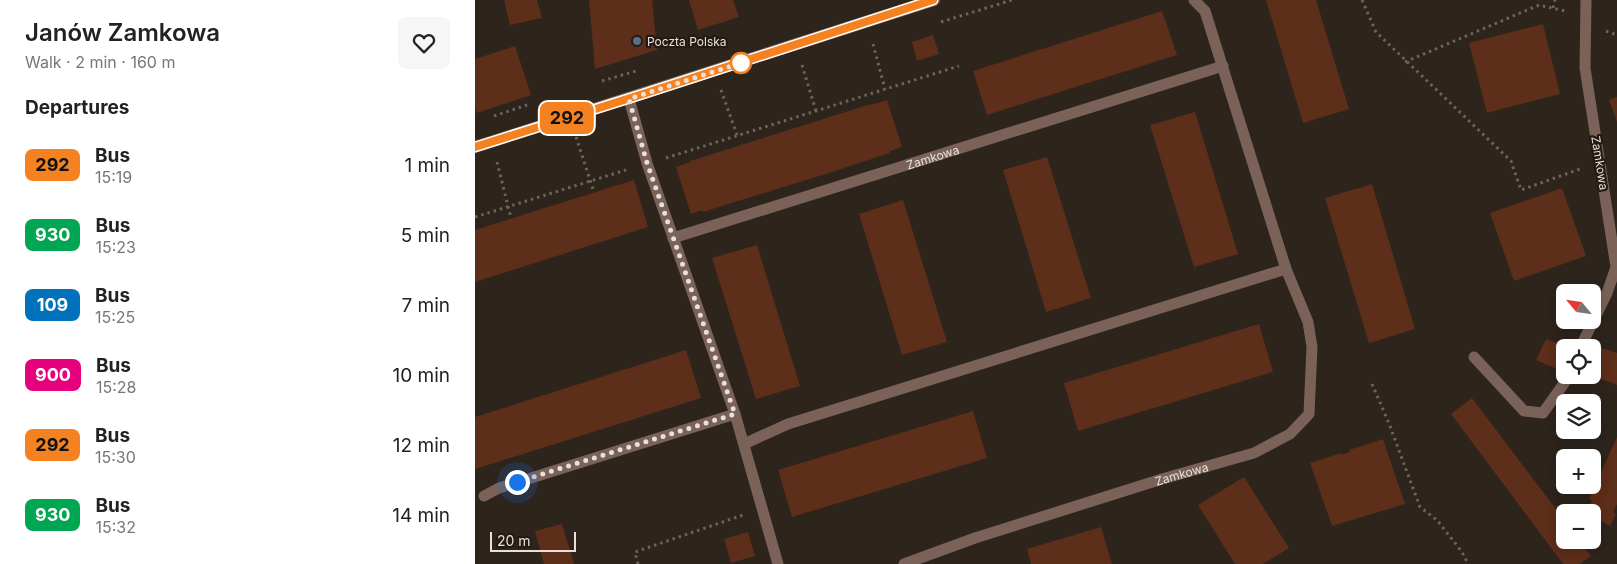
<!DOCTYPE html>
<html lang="en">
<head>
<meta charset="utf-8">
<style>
  body { margin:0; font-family:Inter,sans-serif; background:#f6f6f6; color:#222; height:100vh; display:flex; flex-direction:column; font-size:19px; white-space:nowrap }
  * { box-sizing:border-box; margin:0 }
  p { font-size:16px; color:#767676 }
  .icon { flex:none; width:28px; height:28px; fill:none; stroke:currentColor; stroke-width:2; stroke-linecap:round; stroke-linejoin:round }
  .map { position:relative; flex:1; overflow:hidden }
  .drawer { display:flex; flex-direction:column; background:#fff; width:475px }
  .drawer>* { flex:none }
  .badge { padding:0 10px; border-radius:8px; font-size:18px; line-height:32px }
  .needle { width:32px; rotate:299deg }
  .tools { position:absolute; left:1081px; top:284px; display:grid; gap:10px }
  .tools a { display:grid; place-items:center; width:45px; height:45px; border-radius:8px; background:#fff; box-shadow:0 2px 12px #0003; font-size:25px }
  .scale { position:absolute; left:15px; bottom:12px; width:86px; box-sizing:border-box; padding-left:5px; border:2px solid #e7e1db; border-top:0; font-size:14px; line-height:18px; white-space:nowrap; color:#e7e1db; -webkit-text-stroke:4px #231b13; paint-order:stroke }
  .you { position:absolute; width:25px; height:25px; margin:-12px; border:4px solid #fff; border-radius:50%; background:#1a73e8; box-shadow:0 0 0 8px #1a73e833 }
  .map>.badge { position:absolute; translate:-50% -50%; box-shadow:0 0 0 2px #fff }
  h2 { padding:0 25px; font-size:19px; line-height:45px }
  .round { display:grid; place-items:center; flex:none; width:52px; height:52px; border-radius:8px; background:#f6f6f6 }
  .head { display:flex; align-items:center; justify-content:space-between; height:85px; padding:0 25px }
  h1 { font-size:24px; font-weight:600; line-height:38px }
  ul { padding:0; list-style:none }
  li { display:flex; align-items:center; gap:15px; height:70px; padding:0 25px }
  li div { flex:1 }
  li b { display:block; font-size:19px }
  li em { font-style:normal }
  li .badge { min-width:55px; font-weight:700; text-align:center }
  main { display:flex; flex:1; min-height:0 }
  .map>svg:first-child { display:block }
  .building { fill:#5d2e19 }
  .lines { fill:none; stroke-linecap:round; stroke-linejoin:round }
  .path { stroke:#6c645d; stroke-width:3; stroke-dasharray:2.5 4; stroke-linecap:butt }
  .service { stroke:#7a6259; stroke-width:11 }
  .minor { stroke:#7a6259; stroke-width:12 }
  .line-casing { stroke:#fff; stroke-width:11 }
  .line { stroke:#f58220; stroke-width:8 }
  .walk { stroke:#e7e1db; stroke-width:5; stroke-dasharray:0 9 }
  .service-dot { fill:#5c6f8a; stroke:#231b13; stroke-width:2 }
  .stop-dot { fill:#fff; stroke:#f58220; stroke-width:2.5 }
  .labels { text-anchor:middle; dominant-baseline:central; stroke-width:4.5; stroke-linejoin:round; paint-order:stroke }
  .poi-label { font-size:12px; fill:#e7e1db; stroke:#231b13; text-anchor:start }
  .street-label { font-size:12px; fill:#e7e1db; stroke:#231b13 }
</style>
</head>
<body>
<main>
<section class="drawer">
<div class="head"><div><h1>Janów Zamkowa</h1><p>Walk · 2 min · 160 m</p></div><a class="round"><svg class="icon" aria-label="heart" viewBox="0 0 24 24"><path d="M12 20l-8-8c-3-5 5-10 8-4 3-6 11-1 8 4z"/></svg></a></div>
<h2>Departures</h2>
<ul>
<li><span class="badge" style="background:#f58220;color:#111">292</span><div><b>Bus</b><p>15:19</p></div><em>1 min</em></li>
<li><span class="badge" style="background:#00a651;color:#fff">930</span><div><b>Bus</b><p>15:23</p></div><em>5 min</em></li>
<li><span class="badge" style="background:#0072bc;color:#fff">109</span><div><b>Bus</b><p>15:25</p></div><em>7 min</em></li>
<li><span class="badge" style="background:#e6007e;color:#fff">900</span><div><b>Bus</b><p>15:28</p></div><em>10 min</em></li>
<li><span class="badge" style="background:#f58220;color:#111">292</span><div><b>Bus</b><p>15:30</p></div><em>12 min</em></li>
<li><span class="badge" style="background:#00a651;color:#fff">930</span><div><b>Bus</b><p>15:32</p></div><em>14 min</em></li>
</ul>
</section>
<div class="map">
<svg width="1142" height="564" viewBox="0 0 1142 564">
  <rect width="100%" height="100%" fill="#2d241c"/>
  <g class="building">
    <polygon points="29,0 62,0 67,18 35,25"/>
    <polygon points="114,0 177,0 182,50 120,69"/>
    <polygon points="214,0 258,0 264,17 223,30"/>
    <polygon points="791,0 841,0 874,109 828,123"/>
    <polygon points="687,11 702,55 512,115 498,71"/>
    <polygon points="1068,24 1085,94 1012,113 994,43"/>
    <polygon points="458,35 464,54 442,61 437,42"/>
    <polygon points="40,46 56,95 2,113 0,108 0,59"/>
    <polygon points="1142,97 1142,122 1134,100"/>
    <polygon points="412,100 427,147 415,151 415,153 357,172 228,212 227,210 216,214 201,167 216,162 215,161 396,104 396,105"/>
    <polygon points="720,112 763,254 719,267 675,125"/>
    <polygon points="572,157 616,298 571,312 528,170"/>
    <polygon points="159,180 173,227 0,282 0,230"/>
    <polygon points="897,184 940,329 894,343 850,198"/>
    <polygon points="1087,188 1111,256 1039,281 1015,213"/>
    <polygon points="428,200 472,342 427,355 384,214"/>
    <polygon points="282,245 325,386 281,399 237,258"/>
    <polygon points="784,324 798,372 603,431 589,383"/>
    <polygon points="1071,339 1090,346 1090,351 1082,369 1061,360"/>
    <polygon points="1119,345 1142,353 1142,385 1118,376"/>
    <polygon points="211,350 226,398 0,469 0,417"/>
    <polygon points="997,398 1090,521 1090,540 1104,540 1116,556 1105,564 1088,564 976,414"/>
    <polygon points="498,411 512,458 317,517 303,470"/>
    <polygon points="1142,437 1142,504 1138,512 1141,514 1135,526 1118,517 1118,512 1111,512 1117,500 1114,499"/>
    <polygon points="908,439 930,504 857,526 835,463 866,453 866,455 875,452 874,450"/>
    <polygon points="769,477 814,548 788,564 760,564 723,505"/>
    <polygon points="87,524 99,564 69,564 60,531"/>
    <polygon points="626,527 637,564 556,564 552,549"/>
    <polygon points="273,532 280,556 256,563 249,539"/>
  </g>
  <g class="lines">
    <g class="path">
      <polyline points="887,0 901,32 1036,161 1046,190 1105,169"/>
      <polyline points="1078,8 1080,0"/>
      <polyline points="466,22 537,0"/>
      <polyline points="1131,31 1142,35"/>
      <polyline points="398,44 410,89"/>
      <polyline points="930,62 1064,5 1090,11"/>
      <polyline points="327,65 341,111"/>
      <polyline points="127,81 161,71"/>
      <polyline points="246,90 262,135"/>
      <polyline points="19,116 55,104"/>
      <polyline points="101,137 119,192"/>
      <polyline points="191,158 484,66"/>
      <polyline points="22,162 36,218"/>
      <polyline points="0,217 154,169"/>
      <polyline points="897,384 913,421 945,507 962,520 987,552 993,564"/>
      <polyline points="163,564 160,552 268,515"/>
    </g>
    <g class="service">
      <polyline points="154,99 172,163 260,414"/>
      <path id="s1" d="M198,238L748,66"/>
      <polyline points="1105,348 1132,293 1141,267 1110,68 1111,0"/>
      <polyline points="999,357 1049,411 1068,413 1090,382 1093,375"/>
      <polyline points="269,444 313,424 811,269"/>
      <polyline points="9,496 24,488 260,414 303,564"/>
      <path id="s2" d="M429,564L500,538L687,479L779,453L815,434L834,414L837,347L833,322L811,269L730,11L719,0"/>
    </g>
    <polyline class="minor" points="0,147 459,0"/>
  </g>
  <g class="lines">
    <g class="line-casing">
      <polyline id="line" points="0,147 168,94 458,0"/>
    </g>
    <use href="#line" class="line"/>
    <polyline class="walk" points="42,482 260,414 172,163 154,99 266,63"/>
  </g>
  <circle class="service-dot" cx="162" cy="41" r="5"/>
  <circle class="stop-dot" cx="266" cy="63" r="10"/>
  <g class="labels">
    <g class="poi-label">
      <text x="172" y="41">Poczta Polska</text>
    </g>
    <g class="street-label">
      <text stroke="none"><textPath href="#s1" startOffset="272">Zamkowa</textPath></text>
      <text transform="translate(1125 163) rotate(81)">Zamkowa</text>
      <text stroke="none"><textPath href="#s2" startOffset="292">Zamkowa</textPath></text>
    </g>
  </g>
</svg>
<div class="tools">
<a><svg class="needle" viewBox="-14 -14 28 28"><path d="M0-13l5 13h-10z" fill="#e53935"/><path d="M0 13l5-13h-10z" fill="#767676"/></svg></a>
<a><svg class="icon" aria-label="locate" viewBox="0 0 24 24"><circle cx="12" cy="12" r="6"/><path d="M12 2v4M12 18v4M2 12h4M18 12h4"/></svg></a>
<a><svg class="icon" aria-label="layers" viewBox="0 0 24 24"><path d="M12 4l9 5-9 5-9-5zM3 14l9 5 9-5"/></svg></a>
<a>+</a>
<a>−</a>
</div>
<div class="scale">20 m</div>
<div class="you" style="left:42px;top:482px"></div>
<b class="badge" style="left:92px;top:118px;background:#f58220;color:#111">292</b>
</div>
</main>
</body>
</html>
